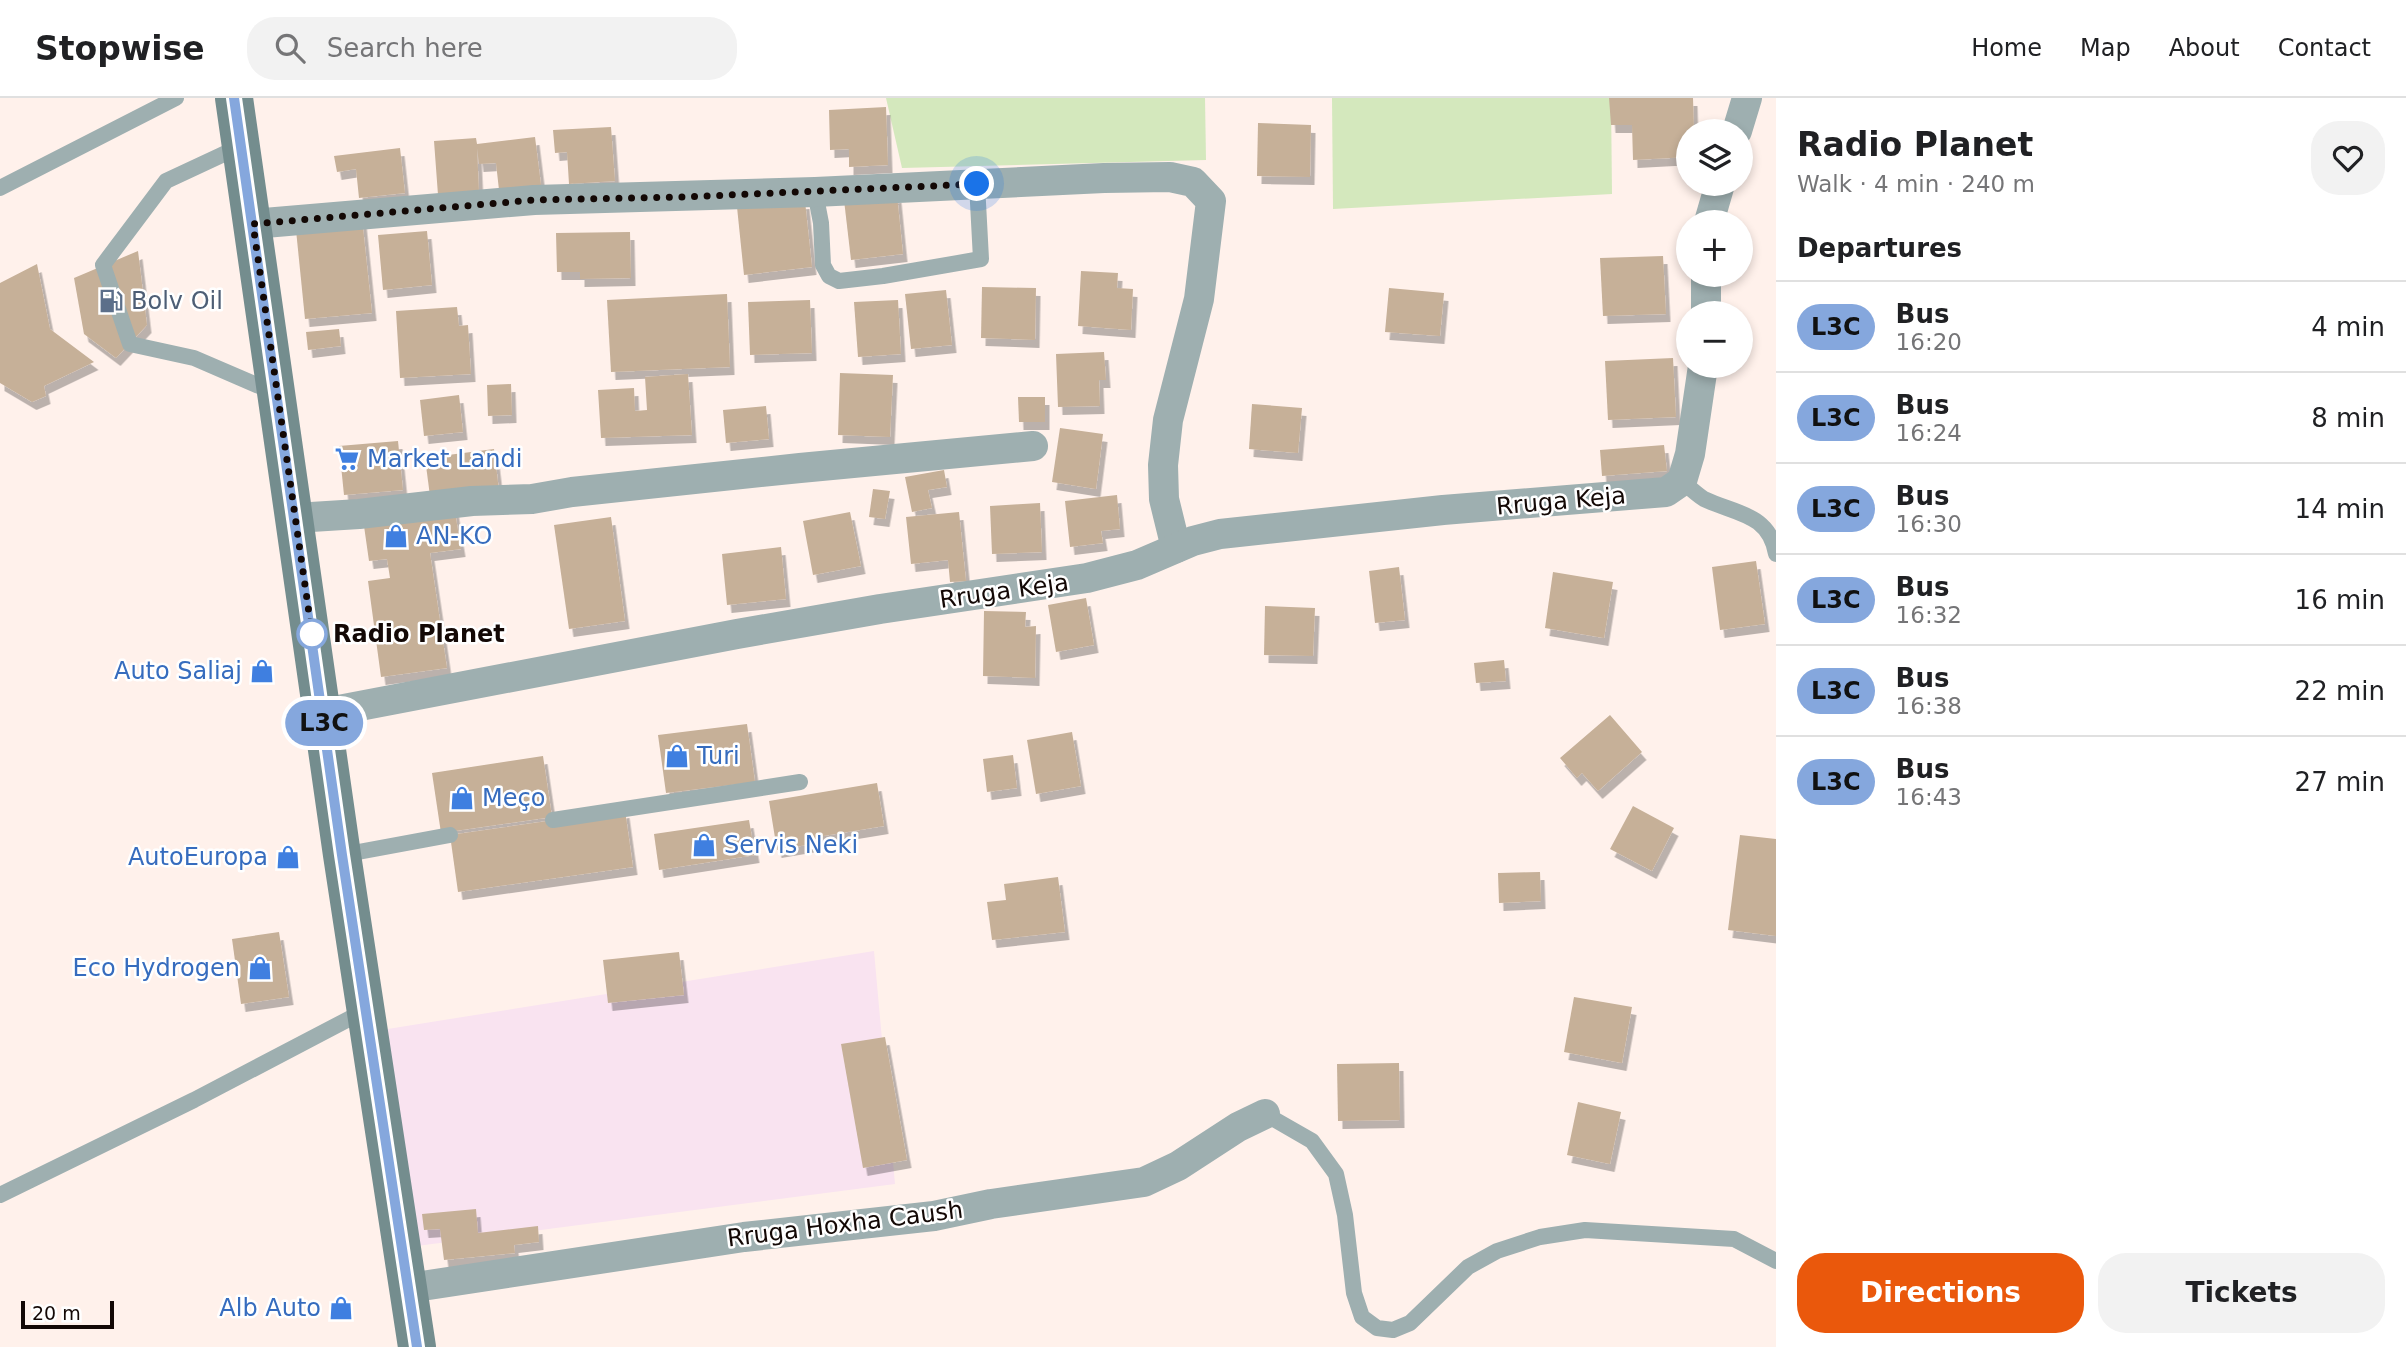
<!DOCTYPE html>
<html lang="en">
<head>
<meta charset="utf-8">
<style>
  body { margin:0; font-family:"DejaVu Sans",sans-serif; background:#f2f2f2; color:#202124; height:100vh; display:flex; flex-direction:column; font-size:26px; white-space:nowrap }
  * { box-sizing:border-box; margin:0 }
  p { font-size:23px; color:#757577 }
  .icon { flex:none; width:38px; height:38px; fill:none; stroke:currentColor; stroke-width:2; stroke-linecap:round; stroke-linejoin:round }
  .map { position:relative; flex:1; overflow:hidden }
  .details { display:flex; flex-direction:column; background:#fff; width:630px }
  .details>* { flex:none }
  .badge { padding:0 14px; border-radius:23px; font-size:24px; line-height:46px }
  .controls { position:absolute; left:1676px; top:21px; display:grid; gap:14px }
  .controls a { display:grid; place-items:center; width:77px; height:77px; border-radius:50%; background:#fff; box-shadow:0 4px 10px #0003; font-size:35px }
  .scale { position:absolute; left:21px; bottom:18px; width:93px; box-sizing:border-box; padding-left:7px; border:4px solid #130805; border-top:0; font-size:19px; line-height:24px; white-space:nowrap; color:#130805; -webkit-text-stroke:5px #fff; paint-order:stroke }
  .you { position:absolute; width:35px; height:35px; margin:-18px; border:5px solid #fff; border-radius:50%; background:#1a73e8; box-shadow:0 0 0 10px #1a73e833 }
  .map>.badge { position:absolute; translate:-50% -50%; box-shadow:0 0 0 4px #fff }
  h2 { padding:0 21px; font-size:26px; line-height:63px }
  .round { display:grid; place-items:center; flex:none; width:74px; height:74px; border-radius:28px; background:#f2f2f2 }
  .head { display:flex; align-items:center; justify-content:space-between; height:119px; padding:0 21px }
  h1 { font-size:33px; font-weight:700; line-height:52px }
  .cta { display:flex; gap:14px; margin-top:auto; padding:14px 21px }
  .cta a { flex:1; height:80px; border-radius:28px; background:#ea580c; color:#fff; font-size:28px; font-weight:700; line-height:80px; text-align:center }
  .cta a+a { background:#f2f2f2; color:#202124 }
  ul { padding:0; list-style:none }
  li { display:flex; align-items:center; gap:21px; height:91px; padding:0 21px; border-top:2px solid #e0e0e0 }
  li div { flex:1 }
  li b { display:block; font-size:26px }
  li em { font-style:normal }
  li .badge { min-width:77px; font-weight:700; text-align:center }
  header { display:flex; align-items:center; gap:42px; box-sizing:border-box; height:98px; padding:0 35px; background:#fff; border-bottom:2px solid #e0e0e0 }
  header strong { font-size:33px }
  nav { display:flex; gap:38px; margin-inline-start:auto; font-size:24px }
  .search { width:490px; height:63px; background:#f2f2f2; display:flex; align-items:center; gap:18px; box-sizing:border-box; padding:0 24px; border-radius:28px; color:#757577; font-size:26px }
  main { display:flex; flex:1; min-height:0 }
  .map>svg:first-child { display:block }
  .industrial { fill:#f9e3f0 }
  .green { fill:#d4e8bd }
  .building { fill:#c6b098; filter:url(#shadow) }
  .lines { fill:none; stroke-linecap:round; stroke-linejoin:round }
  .lane { stroke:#9eafb0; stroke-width:16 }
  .street { stroke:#9eafb0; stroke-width:30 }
  .secondary { stroke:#748d8e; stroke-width:38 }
  .line-casing { stroke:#fff; stroke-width:16 }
  .line { stroke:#85a7dd; stroke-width:10 }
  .walk { stroke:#130805; stroke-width:7; stroke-dasharray:0 12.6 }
  .stop-dot { fill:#fff; stroke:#85a7dd; stroke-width:3.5 }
  .labels { text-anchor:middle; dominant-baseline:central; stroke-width:5; stroke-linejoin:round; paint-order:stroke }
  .service-label { font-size:24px; fill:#4e5e75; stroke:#fff; text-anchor:start }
  .shop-label { font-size:24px; fill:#366cbe; stroke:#fff; text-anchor:start }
  .street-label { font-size:24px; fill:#130805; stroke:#fff }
  .stop-label { font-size:24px; font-weight:bold; fill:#130805; stroke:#fff; text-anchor:start }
</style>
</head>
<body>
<header>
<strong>Stopwise</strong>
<div class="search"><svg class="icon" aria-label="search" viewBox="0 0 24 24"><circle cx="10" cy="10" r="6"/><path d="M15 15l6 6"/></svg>Search here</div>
<nav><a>Home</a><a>Map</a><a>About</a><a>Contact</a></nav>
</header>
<main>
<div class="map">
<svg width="1776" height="1249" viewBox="0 0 1776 1249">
  <defs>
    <filter id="shadow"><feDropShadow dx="4.5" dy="8" stdDeviation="0" flood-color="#0004"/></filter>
  </defs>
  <rect width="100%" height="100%" fill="#fff1eb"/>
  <polygon class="industrial" points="874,853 895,1086 401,1150 369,934"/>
  <g class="green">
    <polygon points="886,0 1205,0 1206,62 902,70"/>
    <polygon points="1332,0 1611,0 1612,96 1333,111"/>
  </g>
  <g class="building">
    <polygon points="1609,0 1693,0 1694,33 1689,33 1689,59 1633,62 1632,27 1611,27"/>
    <polygon points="886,9 888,67 849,69 849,51 830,52 829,12"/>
    <polygon points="1258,25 1311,27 1310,79 1257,78"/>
    <polygon points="611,29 615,83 569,86 567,54 555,55 553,32"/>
    <polygon points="535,39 541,87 499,92 496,65 479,66 477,50 479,95 438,97 434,43 476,40 477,46"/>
    <polygon points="400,50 405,95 359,100 356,71 337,74 334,58"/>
    <polygon points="897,97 903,156 851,162 844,102"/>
    <polygon points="805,103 812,169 744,177 737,109"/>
    <polygon points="362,120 372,215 305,221 296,132"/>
    <polygon points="427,133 432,187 383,192 378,137"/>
    <polygon points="630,134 631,180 580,181 580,174 557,174 556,135"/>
    <polygon points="138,153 147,227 116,260 84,236 74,180"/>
    <polygon points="1663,158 1666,216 1603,218 1600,160"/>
    <polygon points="37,166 50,231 94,264 44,288 46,298 32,304 0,285 0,185"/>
    <polygon points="1081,173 1118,175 1117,190 1133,191 1131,232 1078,228"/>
    <polygon points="982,189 1036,190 1035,242 981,240"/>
    <polygon points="1389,190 1444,195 1440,238 1385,234"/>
    <polygon points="946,192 952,247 911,251 905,196"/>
    <polygon points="727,196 730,269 611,274 607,202"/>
    <polygon points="810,202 812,255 750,257 748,204"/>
    <polygon points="898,202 901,256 858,259 854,204"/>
    <polygon points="457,209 459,228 468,227 471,276 400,280 396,213"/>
    <polygon points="339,231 341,248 308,252 306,234"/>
    <polygon points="1104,254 1106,282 1099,282 1100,308 1058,309 1056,256"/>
    <polygon points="1673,260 1676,319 1608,322 1605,263"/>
    <polygon points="840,275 893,277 890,339 838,337"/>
    <polygon points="688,276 692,337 601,340 598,292 634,290 635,313 647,312 645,279"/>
    <polygon points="511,286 512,317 488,318 487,287"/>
    <polygon points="459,297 463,334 424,338 420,302"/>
    <polygon points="1018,299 1045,299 1045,324 1019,324"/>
    <polygon points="1252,306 1302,310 1298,355 1249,351"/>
    <polygon points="766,308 769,341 726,345 723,312"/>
    <polygon points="1060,330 1103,336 1096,391 1052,384"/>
    <polygon points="398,343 403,392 344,397 339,348"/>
    <polygon points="1664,347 1667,373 1602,378 1600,352"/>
    <polygon points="494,351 499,393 430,398 425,360"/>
    <polygon points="944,372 947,389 928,392 932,410 912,414 905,379"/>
    <polygon points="873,391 890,393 885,421 869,419"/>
    <polygon points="1117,397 1120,431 1101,433 1103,445 1070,449 1065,403"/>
    <polygon points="1040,405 1042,454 992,456 990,408"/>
    <polygon points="454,408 461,451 430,455 447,570 381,579 368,483 390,480 387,461 369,463 363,421"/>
    <polygon points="850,414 861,468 813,477 803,423"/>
    <polygon points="959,414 966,483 950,484 948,462 911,466 906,419"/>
    <polygon points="611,419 625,523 569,531 554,427"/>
    <polygon points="781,449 786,501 727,507 722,456"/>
    <polygon points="1756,463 1765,526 1720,532 1712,469"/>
    <polygon points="1399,469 1405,522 1375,525 1369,473"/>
    <polygon points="1553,474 1613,484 1604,540 1545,530"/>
    <polygon points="1086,500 1094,547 1056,554 1048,507"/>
    <polygon points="1265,508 1315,510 1313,558 1264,557"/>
    <polygon points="984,513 1026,514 1025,529 1036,528 1035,580 983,578"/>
    <polygon points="1504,562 1506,583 1476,585 1474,565"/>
    <polygon points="1610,617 1642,654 1598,693 1582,675 1577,680 1560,660"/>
    <polygon points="747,626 755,684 666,695 658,637"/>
    <polygon points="1072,634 1081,688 1036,696 1027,642"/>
    <polygon points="1013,657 1017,690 987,694 983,661"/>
    <polygon points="543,658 552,719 441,735 432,675"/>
    <polygon points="877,685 884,728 817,739 818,745 777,752 769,703"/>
    <polygon points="1633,708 1674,730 1652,773 1610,751"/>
    <polygon points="625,712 633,769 458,794 450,737"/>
    <polygon points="749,722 755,757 659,772 654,736"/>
    <polygon points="1740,737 1776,741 1776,838 1728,832"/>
    <polygon points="1540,774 1541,803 1499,805 1498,775"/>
    <polygon points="1058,779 1065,834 992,842 987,804 1006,802 1004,786"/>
    <polygon points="279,834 289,899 241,906 232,841"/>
    <polygon points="679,854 684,897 608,905 603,862"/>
    <polygon points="1574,899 1632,909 1622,965 1564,954"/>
    <polygon points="885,939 907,1062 863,1070 841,946"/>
    <polygon points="1399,965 1400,1022 1338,1023 1337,966"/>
    <polygon points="1578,1004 1621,1014 1610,1066 1567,1057"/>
    <polygon points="476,1111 478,1135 538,1128 539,1144 514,1147 515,1155 444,1162 440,1131 424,1132 422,1116"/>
  </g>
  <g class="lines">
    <g class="lane">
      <polyline points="241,48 166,83 103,167 130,246 194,260 273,294"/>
      <polyline points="0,90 176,0"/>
      <polyline points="815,94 821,125 823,167 829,178 839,183 883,178 981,161 977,86"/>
      <path d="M1682,383C1689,389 1696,396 1704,401C1735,416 1769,415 1776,456"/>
      <polyline points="553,722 800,684"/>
      <polyline points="342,757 450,737"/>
      <polyline points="1265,1016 1312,1043 1336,1076 1345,1117 1354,1195 1362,1219 1377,1230 1393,1232 1410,1225 1468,1169 1497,1153 1540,1139 1585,1132 1734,1141 1776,1163"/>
      <polyline points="0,1097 194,1002 366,912"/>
    </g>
    <g class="street">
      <polyline points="1737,33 1747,0"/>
      <polyline points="1709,124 1720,86"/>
      <polyline points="253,126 534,102 815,94 1104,80 1170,79 1193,84 1211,103 1199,201 1168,322 1163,367 1164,401 1176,450"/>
      <polyline points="1706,177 1706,215"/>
      <polyline points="295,420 359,416 472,403 532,401 572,394 800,370 1033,348"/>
      <polyline points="323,615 737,536 880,511 1087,480 1137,467 1193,443 1220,436 1443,412 1666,394 1682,383 1690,356 1703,268"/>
      <polyline points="409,1190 744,1139 934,1118 991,1106 1144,1084 1178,1068 1238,1029 1265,1016"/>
    </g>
    <polyline class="secondary" points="234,0 342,757 417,1249"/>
  </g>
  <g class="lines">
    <g class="line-casing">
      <polyline id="line" points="234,0 342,757 417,1249"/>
    </g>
    <use href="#line" class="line"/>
    <polyline class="walk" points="312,536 253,126 534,102 683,99 977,86"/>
  </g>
  <defs>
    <g id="fuel-bare" transform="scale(1.89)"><path d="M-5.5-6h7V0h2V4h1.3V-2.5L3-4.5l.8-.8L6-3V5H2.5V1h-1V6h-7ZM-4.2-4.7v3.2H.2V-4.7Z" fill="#5c6f8a" stroke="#fff" stroke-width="2.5" paint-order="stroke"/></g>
    <g id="supermarket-bare" transform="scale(1.89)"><path d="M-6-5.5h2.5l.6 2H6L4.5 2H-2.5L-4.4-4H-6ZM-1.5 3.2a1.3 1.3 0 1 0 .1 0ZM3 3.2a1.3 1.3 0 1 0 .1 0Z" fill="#3f7fe0" stroke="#fff" stroke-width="2.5" paint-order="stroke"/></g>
    <g id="shop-bare" transform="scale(1.89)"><path d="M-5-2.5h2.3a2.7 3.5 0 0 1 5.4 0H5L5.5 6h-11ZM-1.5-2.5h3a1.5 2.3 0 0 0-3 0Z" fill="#3f7fe0" stroke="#fff" stroke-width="2.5" paint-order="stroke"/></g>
  </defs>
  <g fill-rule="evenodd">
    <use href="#fuel-bare" x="111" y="203"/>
    <use href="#supermarket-bare" x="347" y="361"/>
    <use href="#shop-bare" x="396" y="438"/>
    <use href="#shop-bare" x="262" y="573"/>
    <use href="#shop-bare" x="677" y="658"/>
    <use href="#shop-bare" x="462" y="700"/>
    <use href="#shop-bare" x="704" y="747"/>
    <use href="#shop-bare" x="288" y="759"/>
    <use href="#shop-bare" x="260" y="870"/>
    <use href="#shop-bare" x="341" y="1210"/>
  </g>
  <circle class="stop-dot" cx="312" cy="536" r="14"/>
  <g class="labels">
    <g class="service-label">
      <text x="131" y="203">Bolv Oil</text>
    </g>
    <g class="shop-label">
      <text x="367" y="361">Market Landi</text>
      <text x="416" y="438">AN-KO</text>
      <text x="242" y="573" text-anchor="end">Auto Saliaj</text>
      <text x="697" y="658">Turi</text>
      <text x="482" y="700">Meço</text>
      <text x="724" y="747">Servis Neki</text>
      <text x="268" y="759" text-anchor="end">AutoEuropa</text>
      <text x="240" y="870" text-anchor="end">Eco Hydrogen</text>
      <text x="321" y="1210" text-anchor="end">Alb Auto</text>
    </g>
    <g class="street-label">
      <text transform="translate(1561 403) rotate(-5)">Rruga Keja</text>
      <text transform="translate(1004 493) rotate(-8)">Rruga Keja</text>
      <text transform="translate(845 1126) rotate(-7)">Rruga Hoxha Caush</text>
    </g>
    <g class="stop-label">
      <text x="333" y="536">Radio Planet</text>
    </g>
  </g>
</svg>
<div class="controls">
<a><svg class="icon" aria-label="layers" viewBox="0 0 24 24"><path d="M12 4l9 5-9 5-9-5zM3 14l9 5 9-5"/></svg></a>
<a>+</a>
<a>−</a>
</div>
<div class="scale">20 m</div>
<div class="you" style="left:977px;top:86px"></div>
<b class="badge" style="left:324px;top:625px;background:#85a7dd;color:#111">L3C</b>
</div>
<section class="details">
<div class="head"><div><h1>Radio Planet</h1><p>Walk · 4 min · 240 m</p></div><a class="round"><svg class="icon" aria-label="heart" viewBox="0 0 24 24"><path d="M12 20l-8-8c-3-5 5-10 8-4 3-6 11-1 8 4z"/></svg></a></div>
<h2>Departures</h2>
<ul>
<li><span class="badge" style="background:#85a7dd;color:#111">L3C</span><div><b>Bus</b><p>16:20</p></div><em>4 min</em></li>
<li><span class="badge" style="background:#85a7dd;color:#111">L3C</span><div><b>Bus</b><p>16:24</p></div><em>8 min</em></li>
<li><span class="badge" style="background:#85a7dd;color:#111">L3C</span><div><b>Bus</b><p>16:30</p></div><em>14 min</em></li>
<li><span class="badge" style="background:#85a7dd;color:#111">L3C</span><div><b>Bus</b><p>16:32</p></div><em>16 min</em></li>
<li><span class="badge" style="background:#85a7dd;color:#111">L3C</span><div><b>Bus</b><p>16:38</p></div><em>22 min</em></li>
<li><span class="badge" style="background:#85a7dd;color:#111">L3C</span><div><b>Bus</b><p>16:43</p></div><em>27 min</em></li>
</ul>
<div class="cta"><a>Directions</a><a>Tickets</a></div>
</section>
</main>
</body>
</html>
